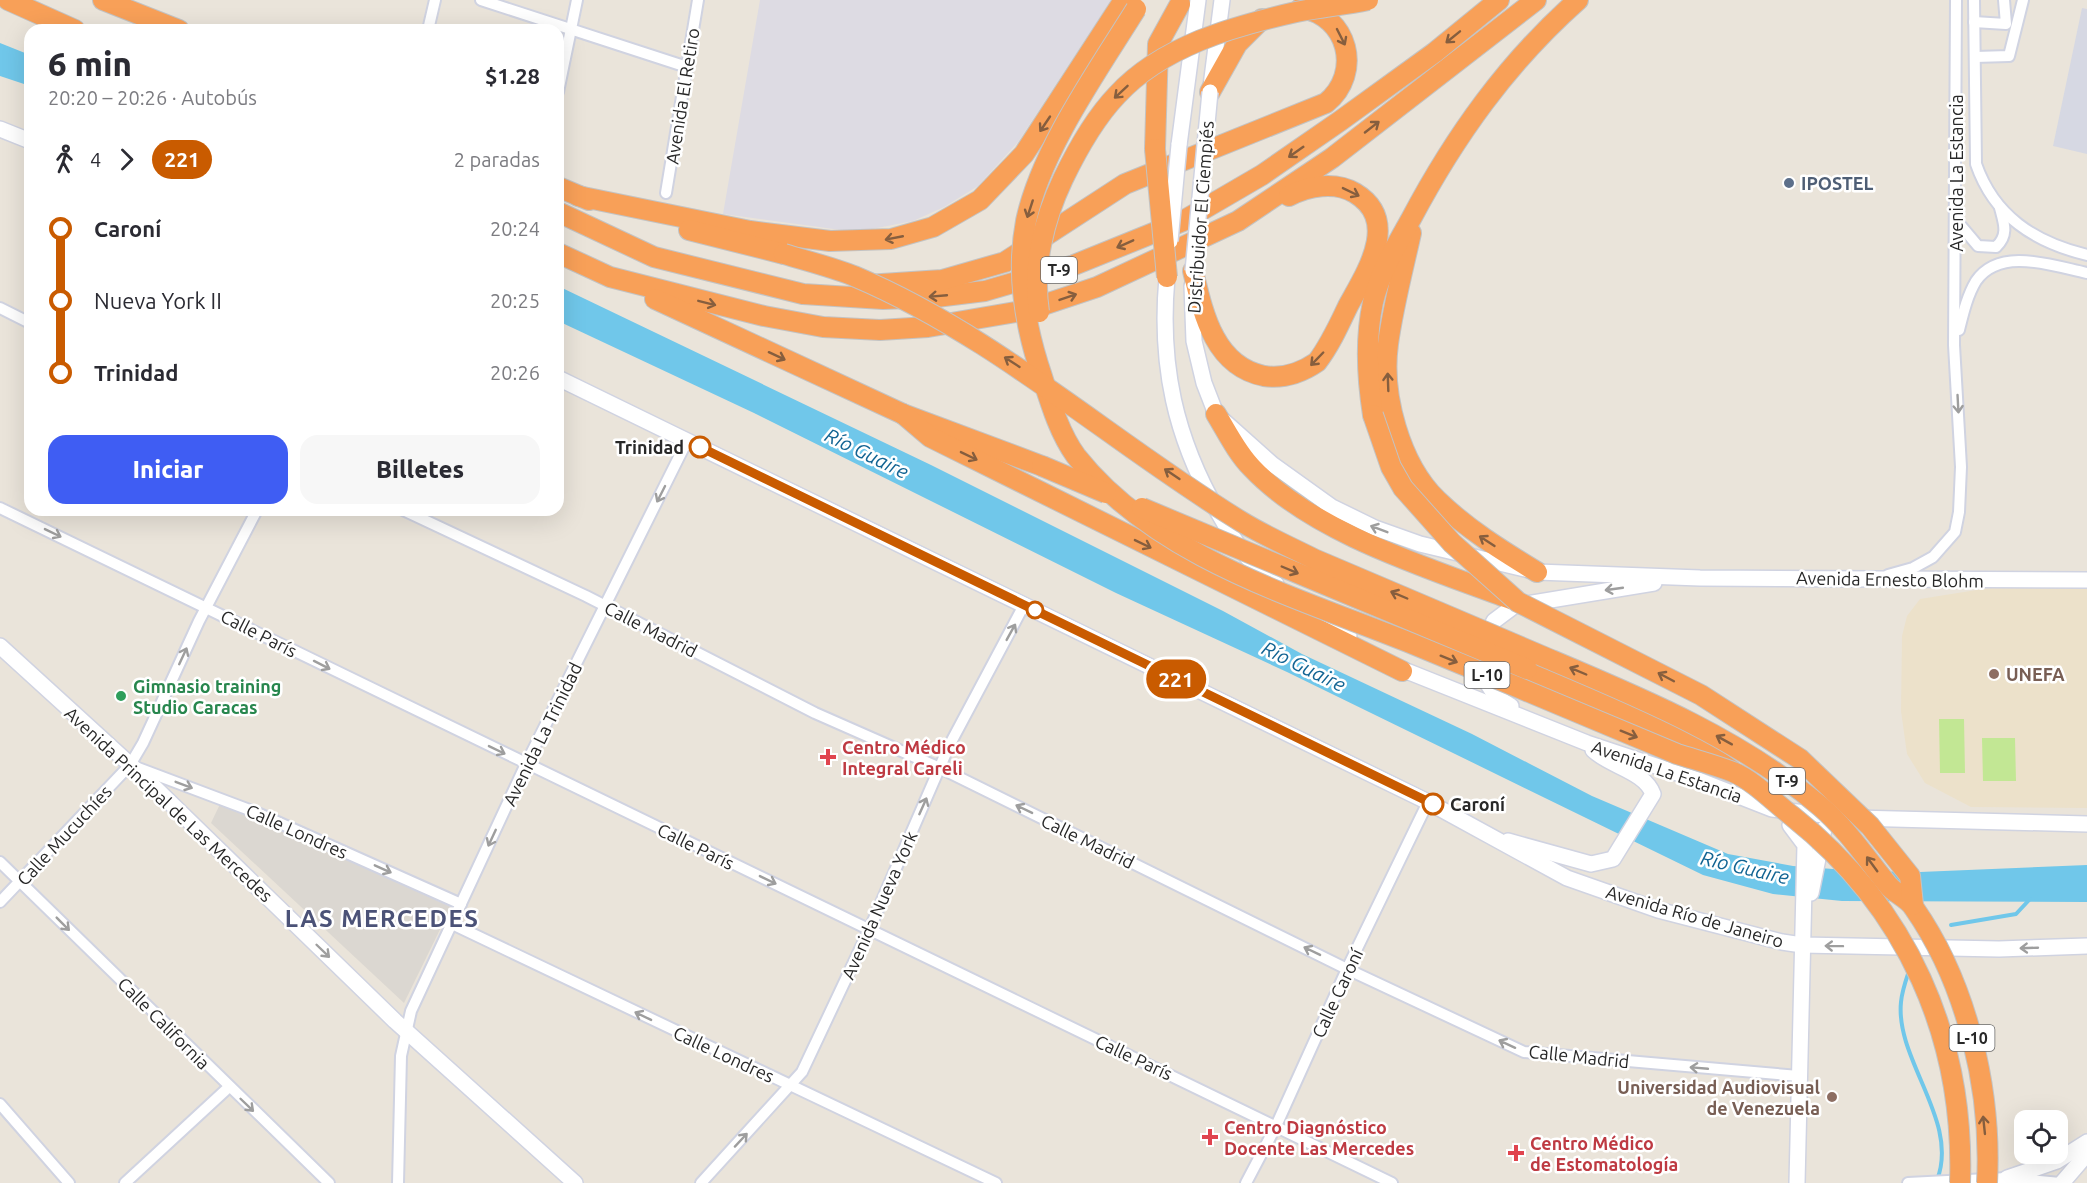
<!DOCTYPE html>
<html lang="es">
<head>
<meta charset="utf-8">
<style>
  body { margin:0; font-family:Ubuntu,sans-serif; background:#f7f7f7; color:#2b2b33; height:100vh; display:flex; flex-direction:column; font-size:22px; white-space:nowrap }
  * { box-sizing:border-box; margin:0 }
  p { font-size:20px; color:#7c7c81 }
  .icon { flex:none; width:33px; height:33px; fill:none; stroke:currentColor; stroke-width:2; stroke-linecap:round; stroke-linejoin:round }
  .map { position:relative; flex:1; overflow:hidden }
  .drawer { position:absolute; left:24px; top:24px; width:540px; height:492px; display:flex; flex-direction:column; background:#fff; border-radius:18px; box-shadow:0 6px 24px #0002 }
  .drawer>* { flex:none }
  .badge { padding:0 12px; border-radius:20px; font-size:21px; line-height:39px }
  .buttons { position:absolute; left:2014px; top:1110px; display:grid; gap:12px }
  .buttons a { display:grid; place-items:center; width:54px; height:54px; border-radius:12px; background:#fff; box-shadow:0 6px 24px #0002; font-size:30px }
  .map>.badge { position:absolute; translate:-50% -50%; box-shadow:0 0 0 3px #fff }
  .legs { display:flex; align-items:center; gap:9px; height:66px; padding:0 24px; font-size:20px }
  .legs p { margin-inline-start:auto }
  .head { display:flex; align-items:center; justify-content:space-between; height:102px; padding:0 24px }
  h1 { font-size:33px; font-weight:800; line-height:45px }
  .action { display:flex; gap:12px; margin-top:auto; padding:12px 24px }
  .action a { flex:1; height:69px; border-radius:18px; background:#3f5df3; color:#fff; font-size:24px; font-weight:800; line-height:69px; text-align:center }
  .action a+a { background:#f7f7f7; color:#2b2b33 }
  ul { padding:0 24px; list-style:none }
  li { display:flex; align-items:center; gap:21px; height:72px; font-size:22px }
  li i { display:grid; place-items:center; width:9px; height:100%; margin:0 8px; background:currentColor }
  li i::after { content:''; width:15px; height:15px; margin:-8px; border:4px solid; border-radius:50%; background:#fff }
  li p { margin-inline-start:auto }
  li:first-child i { background:linear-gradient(#0000 50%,currentColor 0) }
  li:last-child i { background:linear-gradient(currentColor 50%,#0000 0) }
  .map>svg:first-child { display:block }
  .industrial { fill:#dddbe3 }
  .education { fill:#ece1ca }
  .airport { fill:#d6d8e3 }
  .pitch { fill:#c2e794 }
  .plaza { fill:#dbd7d1 }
  .water { fill:#70c7ea }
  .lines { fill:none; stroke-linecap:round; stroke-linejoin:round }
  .stream { stroke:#70c7ea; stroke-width:4 }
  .street-casing { stroke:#d0d3e1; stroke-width:14 }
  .secondary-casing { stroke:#d0d3e1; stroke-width:18 }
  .highway-casing { stroke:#c3c3c3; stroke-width:22 }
  .street { stroke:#fff; stroke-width:10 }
  .secondary { stroke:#fff; stroke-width:15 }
  .highway { stroke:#f8a058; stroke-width:20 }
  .secondary-bridge-casing { stroke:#d0d3e1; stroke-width:18; stroke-linecap:butt }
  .highway-bridge-casing { stroke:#c3c3c3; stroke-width:22; stroke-linecap:butt }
  .secondary-bridge { stroke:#fff; stroke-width:15 }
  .highway-bridge { stroke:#f8a058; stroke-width:20 }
  .oneway { stroke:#865e3e }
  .oneway2 { stroke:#9e9e9e }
  .line-1-casing { stroke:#fff; stroke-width:14 }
  .line-1 { stroke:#c95b00; stroke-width:9 }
  .service-dot { fill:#5c6f8a; stroke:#fff; stroke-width:2 }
  .stop-1-dot { fill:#fff; stroke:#c95b00; stroke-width:3 }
  .education-dot { fill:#8d6e63; stroke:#fff; stroke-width:2 }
  .leisure-dot { fill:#2e9e5b; stroke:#fff; stroke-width:2 }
  .health-dot { fill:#e0444e; stroke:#fff; stroke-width:2 }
  .labels { text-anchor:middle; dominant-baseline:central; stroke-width:5; stroke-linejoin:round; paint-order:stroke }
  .shield { fill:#fff; stroke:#686868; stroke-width:1.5 }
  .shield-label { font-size:16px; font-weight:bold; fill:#282828 }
  .street-label { font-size:18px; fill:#282828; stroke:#fff }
  .service-label { font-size:18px; font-weight:bold; fill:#4e5e75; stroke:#fff; text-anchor:start }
  .stop-label { font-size:18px; font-weight:bold; fill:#282828; stroke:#fff; text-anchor:end }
  .education-label { font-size:18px; font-weight:bold; fill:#785e54; stroke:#fff; text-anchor:start }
  .leisure-label { font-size:18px; font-weight:bold; fill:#27864d; stroke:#fff; text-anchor:start }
  .health-label { font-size:18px; font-weight:bold; fill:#be3a42; stroke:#fff; text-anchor:start }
  .water-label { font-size:20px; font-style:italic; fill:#126493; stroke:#fff }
  .district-label { font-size:24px; font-weight:bold; letter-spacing:1.5px; fill:#4b5277; stroke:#fff }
</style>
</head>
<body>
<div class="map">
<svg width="2087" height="1183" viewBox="0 0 2087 1183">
  <rect width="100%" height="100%" fill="#eae4da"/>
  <polygon class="industrial" points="760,0 1111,0 1018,142 978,186 944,207 913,221 856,232 723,214"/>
  <polygon class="education" points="1989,588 2087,588 2087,808 1971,807 1925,783 1907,754 1901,711 1902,636 1907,616 1920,599"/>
  <polygon class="airport" points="2082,8 2087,9 2087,154 2053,146"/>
  <g class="pitch">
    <polygon points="1939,719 1964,719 1965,773 1940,773"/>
    <polygon points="1982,738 2015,738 2016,781 1983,781"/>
  </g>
  <polygon class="plaza" points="221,802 451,907 404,1003 211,823"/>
  <g class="water">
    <polygon points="0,43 30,55 30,86 0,76"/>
    <polygon points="558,286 931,465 1223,611 1302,654 1472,734 1592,796 1728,854 1793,866 1860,871 1920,872 2087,865 2087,902 1842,901 1773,894 1703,875 1287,672 1116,593 754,413 558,321"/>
  </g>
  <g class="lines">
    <g class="stream">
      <polyline points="1951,925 2016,914 2030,899"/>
      <path d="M1909,971C1906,980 1902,991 1901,1002C1895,1060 1960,1121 1937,1180"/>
    </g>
    <g class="street-casing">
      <g id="street">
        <polyline points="481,0 687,67"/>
        <path d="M1974,0L1976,164C1994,216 2034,242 2087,255"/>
        <polyline points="1974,22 2006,24 2004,0"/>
        <polyline points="428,30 435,0"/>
        <polyline points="1975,57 2009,56 2023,0"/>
        <polyline points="558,92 577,0"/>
        <polyline points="666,193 698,0"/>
        <path d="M1956,220L1978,246L1996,247C2009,235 2004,223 2000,208"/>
        <polyline points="0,308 30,323"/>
        <path d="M1959,330C1963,314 1967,296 1976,281C2000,246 2053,266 2087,273"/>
        <polyline points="0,508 1392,1183"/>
        <polyline points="403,510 586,596 815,713 940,768 1347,969 1524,1052 1799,1076"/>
        <polyline points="1888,575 1913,568 1933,557 1955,532 1959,512 1961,467 1954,345 1956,0"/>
        <polyline points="138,768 255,812 461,904"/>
        <polyline points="0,862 329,1183"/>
        <polyline points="0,902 130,765 143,743 199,621 257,510"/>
        <polyline points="452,924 996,1183"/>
        <polyline points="0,1104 69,1183"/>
        <polyline points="125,1183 229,1087"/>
        <polyline points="398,1183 401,1056 411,1011 526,764 687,441"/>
        <polyline points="701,1183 802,1072 870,928 949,746 1024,605"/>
        <polyline points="1246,1183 1276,1126 1347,969 1428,802"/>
        <polyline points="1908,1183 2007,1178 2060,1183"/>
      </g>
    </g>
    <g class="secondary-casing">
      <g id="secondary">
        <polyline points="1211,86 1222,0"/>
        <polyline points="0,129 30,141"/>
        <polyline points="1179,145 1198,0"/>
        <path d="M1167,277C1159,365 1175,438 1219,514C1235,542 1249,565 1276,584"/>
        <polyline points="1192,286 1194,341 1204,383 1216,414 1272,464 1332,507 1375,528 1420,544 1537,572 1700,578 2087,580"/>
        <polyline points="558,378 1428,802 1567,878 1658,910 1782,942 1802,945 1999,949 2087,946"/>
        <polyline points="1310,609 1349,636"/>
        <polyline points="1484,641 1494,621 1514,606 1654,583"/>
        <polyline points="0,646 147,780 395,1021 575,1183"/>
        <polyline points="1394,666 1587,743 1698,780 1772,809 1832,816"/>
        <path d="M1481,667C1487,686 1493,696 1511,706"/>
        <polyline points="1856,818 2087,824"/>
        <polyline points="1790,825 1805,845 1797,1183"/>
        <path d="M1508,841L1591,864L1613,859L1653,794C1645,771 1609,766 1593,750"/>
        <polyline points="1811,893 1824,829 1831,822 1846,819"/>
        <polyline points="2007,1178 2057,1161 2087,1142"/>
        <polyline points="2062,1183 2087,1154"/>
      </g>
    </g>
    <g class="highway-casing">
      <g id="highway">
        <polyline points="8,0 75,30"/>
        <polyline points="103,0 179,30"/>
        <polyline points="1210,92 1237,44 1262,19"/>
        <polyline points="1155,149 1158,44 1180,4"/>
        <polyline points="558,187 589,200"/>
        <polyline points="578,196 750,231 830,241 891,239 933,227 980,200 1024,154 1124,0"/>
        <polyline points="558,212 654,257 803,294 883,299 936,297 985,291 1074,265 1183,221 1262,175 1340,121 1434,53 1499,0"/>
        <polyline points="689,230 784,254"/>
        <path d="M1411,233C1403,269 1393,307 1388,344C1381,395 1400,464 1437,500C1467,529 1501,550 1537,572"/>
        <polyline points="558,253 610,277 764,316 823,327 880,330 928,327 1028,310 1097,287 1238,221 1332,158 1536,0"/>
        <path d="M1193,271C1203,313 1214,366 1264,376C1284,379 1301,373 1317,362C1330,345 1339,325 1348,306C1366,273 1401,221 1355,193C1335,181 1308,186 1289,196"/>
        <path d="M867,285L942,280L1005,262L1125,184L1326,103C1363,73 1348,15 1301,8"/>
        <polyline points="655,299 903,414 1042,466"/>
        <polyline points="903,414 930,437 1402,671"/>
        <path d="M1216,414C1227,432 1237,453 1252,468C1314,534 1432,569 1516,601"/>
        <path d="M1373,415C1367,377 1365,339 1373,302C1380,272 1396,246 1411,219C1455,136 1507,63 1578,0"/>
        <polyline points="1527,669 1685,738 1731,770"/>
      </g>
    </g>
    <use href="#street" class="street"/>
    <use href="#secondary" class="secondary"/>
    <use href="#highway" class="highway"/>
    <g class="secondary-bridge-casing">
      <g id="secondary-bridge">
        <polyline points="1170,241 1179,145"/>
        <polyline points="1193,271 1210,92"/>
      </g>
    </g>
    <g class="highway-bridge-casing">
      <g id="highway-bridge">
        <path d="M1136,9C1098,70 1041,150 1026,221C1017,268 1024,319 1038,364C1048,394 1057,430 1076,456C1156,557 1293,596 1408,642C1498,679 1587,716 1677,754C1696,760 1715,765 1733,772C1754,781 1774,802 1792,816C1907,907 1965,1037 1960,1183"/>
        <polyline points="1155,149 1167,277"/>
        <path d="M784,254C807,261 831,267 854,276C996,336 1111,442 1242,522C1265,536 1290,547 1314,559C1393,592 1471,626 1549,659C1644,699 1740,739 1820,806C1847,829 1866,858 1888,885C1895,894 1908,898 1914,908C1967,984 1992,1090 1987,1183"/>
        <path d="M1039,312C1032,267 1044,219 1063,179C1077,150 1094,119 1117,95C1162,46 1234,26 1296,12C1320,7 1345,5 1368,0"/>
        <polyline points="1373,415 1391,467 1403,488 1452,543 1518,602 1701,695 1800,759 1870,826 1910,876 1913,905"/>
        <polyline points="1042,466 1106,493"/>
        <polyline points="1142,508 1527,669"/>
      </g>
    </g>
    <use href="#secondary-bridge" class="secondary-bridge"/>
    <use href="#highway-bridge" class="highway-bridge"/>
  </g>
  <defs><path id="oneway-shaft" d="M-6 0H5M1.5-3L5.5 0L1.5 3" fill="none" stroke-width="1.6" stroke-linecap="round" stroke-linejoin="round" transform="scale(1.5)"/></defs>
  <g class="oneway">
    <use href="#oneway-shaft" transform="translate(1341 37) rotate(63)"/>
    <use href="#oneway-shaft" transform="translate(1453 37) rotate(141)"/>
    <use href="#oneway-shaft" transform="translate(1121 92) rotate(137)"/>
    <use href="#oneway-shaft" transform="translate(1045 124) rotate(124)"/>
    <use href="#oneway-shaft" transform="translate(1372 127) rotate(-38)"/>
    <use href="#oneway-shaft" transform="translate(1296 152) rotate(145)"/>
    <use href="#oneway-shaft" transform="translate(1351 192) rotate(26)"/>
    <use href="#oneway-shaft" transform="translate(1030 209) rotate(108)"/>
    <use href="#oneway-shaft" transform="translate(894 238) rotate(169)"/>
    <use href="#oneway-shaft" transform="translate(1125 244) rotate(156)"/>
    <use href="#oneway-shaft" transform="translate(938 296) rotate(175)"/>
    <use href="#oneway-shaft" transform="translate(1068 297) rotate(-19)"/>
    <use href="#oneway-shaft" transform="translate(707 303) rotate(14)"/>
    <use href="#oneway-shaft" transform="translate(777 356) rotate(25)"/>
    <use href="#oneway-shaft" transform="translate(1317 359) rotate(134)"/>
    <use href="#oneway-shaft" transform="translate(1012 362) rotate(-147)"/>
    <use href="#oneway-shaft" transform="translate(1388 382) rotate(-92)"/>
    <use href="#oneway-shaft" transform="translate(969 456) rotate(26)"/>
    <use href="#oneway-shaft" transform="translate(1172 474) rotate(-146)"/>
    <use href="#oneway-shaft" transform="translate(1487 541) rotate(-147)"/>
    <use href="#oneway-shaft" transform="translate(1143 544) rotate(26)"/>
    <use href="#oneway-shaft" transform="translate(1290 570) rotate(23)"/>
    <use href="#oneway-shaft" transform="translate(1399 595) rotate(-157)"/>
    <use href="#oneway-shaft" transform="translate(1449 659) rotate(22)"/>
    <use href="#oneway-shaft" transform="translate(1578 671) rotate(-157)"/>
    <use href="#oneway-shaft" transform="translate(1666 677) rotate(-152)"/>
    <use href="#oneway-shaft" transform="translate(1629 734) rotate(22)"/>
    <use href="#oneway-shaft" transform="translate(1724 740) rotate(-151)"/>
    <use href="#oneway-shaft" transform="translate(1872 864) rotate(-126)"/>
    <use href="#oneway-shaft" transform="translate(1984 1125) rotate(-96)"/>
  </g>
  <g class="oneway2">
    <use href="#oneway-shaft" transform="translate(1958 404) rotate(87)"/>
    <use href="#oneway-shaft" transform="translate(661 494) rotate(117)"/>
    <use href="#oneway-shaft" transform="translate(1379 529) rotate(-159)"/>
    <use href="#oneway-shaft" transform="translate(53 533) rotate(26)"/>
    <use href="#oneway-shaft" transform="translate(1614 589) rotate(172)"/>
    <use href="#oneway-shaft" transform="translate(1011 632) rotate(-61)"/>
    <use href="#oneway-shaft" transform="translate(183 656) rotate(-65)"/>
    <use href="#oneway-shaft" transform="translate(322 665) rotate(27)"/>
    <use href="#oneway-shaft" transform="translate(497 750) rotate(26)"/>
    <use href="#oneway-shaft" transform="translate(184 785) rotate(21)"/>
    <use href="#oneway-shaft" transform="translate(923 806) rotate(-66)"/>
    <use href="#oneway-shaft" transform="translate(1024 809) rotate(-154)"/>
    <use href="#oneway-shaft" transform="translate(492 838) rotate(115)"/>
    <use href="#oneway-shaft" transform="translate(383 869) rotate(24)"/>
    <use href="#oneway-shaft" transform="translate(768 880) rotate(26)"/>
    <use href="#oneway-shaft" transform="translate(63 924) rotate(45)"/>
    <use href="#oneway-shaft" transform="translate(1834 946) rotate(-179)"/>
    <use href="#oneway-shaft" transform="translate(2029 948) rotate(178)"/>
    <use href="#oneway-shaft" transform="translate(323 951) rotate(44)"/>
    <use href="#oneway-shaft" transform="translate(1312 951) rotate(-154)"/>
    <use href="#oneway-shaft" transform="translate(643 1016) rotate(-154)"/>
    <use href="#oneway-shaft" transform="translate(1507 1044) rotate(-155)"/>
    <use href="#oneway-shaft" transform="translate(1699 1068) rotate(-175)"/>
    <use href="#oneway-shaft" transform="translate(247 1105) rotate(44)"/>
    <use href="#oneway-shaft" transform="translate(741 1140) rotate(-47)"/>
  </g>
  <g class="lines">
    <g class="line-1-casing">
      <polyline id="line-1" points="700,447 1433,804"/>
    </g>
    <use href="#line-1" class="line-1"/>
  </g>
  <circle class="service-dot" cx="1789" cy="183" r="6"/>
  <g class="stop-1-dot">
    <circle cx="700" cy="447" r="10"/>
    <circle cx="1035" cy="610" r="8"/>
    <circle cx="1433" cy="804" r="10"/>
  </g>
  <g class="education-dot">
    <circle cx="1994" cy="674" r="6"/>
    <circle cx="1832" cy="1097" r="6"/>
  </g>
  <circle class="leisure-dot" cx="121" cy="696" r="6"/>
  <g class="health-dot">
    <path d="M825 748h6v6h6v6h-6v6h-6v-6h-6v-6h6z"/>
    <path d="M1207 1128h6v6h6v6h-6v6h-6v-6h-6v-6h6z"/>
    <path d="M1513 1144h6v6h6v6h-6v6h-6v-6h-6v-6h6z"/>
  </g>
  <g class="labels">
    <g class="shield">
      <rect x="1041" y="257" width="36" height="26" rx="4.5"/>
      <rect x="1464.5" y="662" width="45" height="26" rx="4.5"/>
      <rect x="1769" y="768" width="36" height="26" rx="4.5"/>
      <rect x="1949.5" y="1025" width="45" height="26" rx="4.5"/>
    </g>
    <g class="shield-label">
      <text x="1059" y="270">T-9</text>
      <text x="1487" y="675">L-10</text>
      <text x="1787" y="781">T-9</text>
      <text x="1972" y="1038">L-10</text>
    </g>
    <g class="street-label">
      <text transform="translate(682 96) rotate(-81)">Avenida El Retiro</text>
      <text transform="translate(1956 173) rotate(-90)">Avenida La Estancia</text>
      <text transform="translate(1200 217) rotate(-86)">Distribuidor El Ciempiés</text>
      <text transform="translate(1890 579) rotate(1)">Avenida Ernesto Blohm</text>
      <text transform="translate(651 629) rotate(27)">Calle Madrid</text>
      <text transform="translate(259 633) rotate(27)">Calle París</text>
      <text transform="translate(542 734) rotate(-64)">Avenida La Trinidad</text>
      <text transform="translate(1667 771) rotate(19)">Avenida La Estancia</text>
      <text transform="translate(169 804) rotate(43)">Avenida Principal de Las Mercedes</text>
      <text transform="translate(297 831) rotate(24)">Calle Londres</text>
      <text transform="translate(64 835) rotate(-47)">Calle Mucuchíes</text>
      <text transform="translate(1088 841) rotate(26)">Calle Madrid</text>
      <text transform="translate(696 846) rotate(26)">Calle París</text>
      <text transform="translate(879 905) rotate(-66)">Avenida Nueva York</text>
      <text transform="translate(1695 916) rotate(16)">Avenida Río de Janeiro</text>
      <text transform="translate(1337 993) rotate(-65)">Calle Caroní</text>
      <text transform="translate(164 1023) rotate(45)">Calle California</text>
      <text transform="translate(724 1054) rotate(25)">Calle Londres</text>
      <text transform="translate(1579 1056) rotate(6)">Calle Madrid</text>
      <text transform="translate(1134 1057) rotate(25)">Calle París</text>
    </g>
    <g class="service-label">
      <text x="1801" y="183">IPOSTEL</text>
    </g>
    <g class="stop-label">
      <text x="684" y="447">Trinidad</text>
      <text x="1450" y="804" text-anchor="start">Caroní</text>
    </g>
    <g class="education-label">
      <text x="2006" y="674">UNEFA</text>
      <text x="1820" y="1087" text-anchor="end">Universidad Audiovisual<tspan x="1820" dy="21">de Venezuela</tspan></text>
    </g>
    <g class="leisure-label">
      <text x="133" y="686">Gimnasio training<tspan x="133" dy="21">Studio Caracas</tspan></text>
    </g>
    <g class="health-label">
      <text x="842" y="747">Centro Médico<tspan x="842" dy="21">Integral Careli</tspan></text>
      <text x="1224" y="1127">Centro Diagnóstico<tspan x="1224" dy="21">Docente Las Mercedes</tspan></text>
      <text x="1530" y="1143">Centro Médico<tspan x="1530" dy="21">de Estomatología</tspan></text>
    </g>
    <g class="water-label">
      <text transform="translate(867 453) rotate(26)">Río Guaire</text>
      <text transform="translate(1304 666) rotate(26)">Río Guaire</text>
      <text transform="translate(1745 867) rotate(13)">Río Guaire</text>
    </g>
    <g class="district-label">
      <text x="382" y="918">LAS MERCEDES</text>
    </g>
  </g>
</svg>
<div class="buttons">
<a><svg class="icon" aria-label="locate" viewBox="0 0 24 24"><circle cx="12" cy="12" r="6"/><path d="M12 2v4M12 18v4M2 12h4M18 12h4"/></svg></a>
</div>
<b class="badge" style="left:1176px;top:679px;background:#c95b00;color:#fff">221</b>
<section class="drawer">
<div class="head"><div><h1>6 min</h1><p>20:20 – 20:26 · Autobús</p></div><b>$1.28</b></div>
<div class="legs"><svg class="icon" aria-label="walk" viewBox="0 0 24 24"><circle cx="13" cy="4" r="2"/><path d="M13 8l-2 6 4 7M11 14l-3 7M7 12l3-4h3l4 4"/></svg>4<svg class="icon" aria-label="forward" viewBox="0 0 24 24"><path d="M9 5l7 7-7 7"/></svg><b class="badge" style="background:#c95b00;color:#fff">221</b><p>2 paradas</p></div>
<ul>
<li><i style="color:#c95b00"></i><b>Caroní</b><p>20:24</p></li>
<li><i style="color:#c95b00"></i><span>Nueva York II</span><p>20:25</p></li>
<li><i style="color:#c95b00"></i><b>Trinidad</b><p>20:26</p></li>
</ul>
<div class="action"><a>Iniciar</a><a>Billetes</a></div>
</section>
</div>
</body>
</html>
